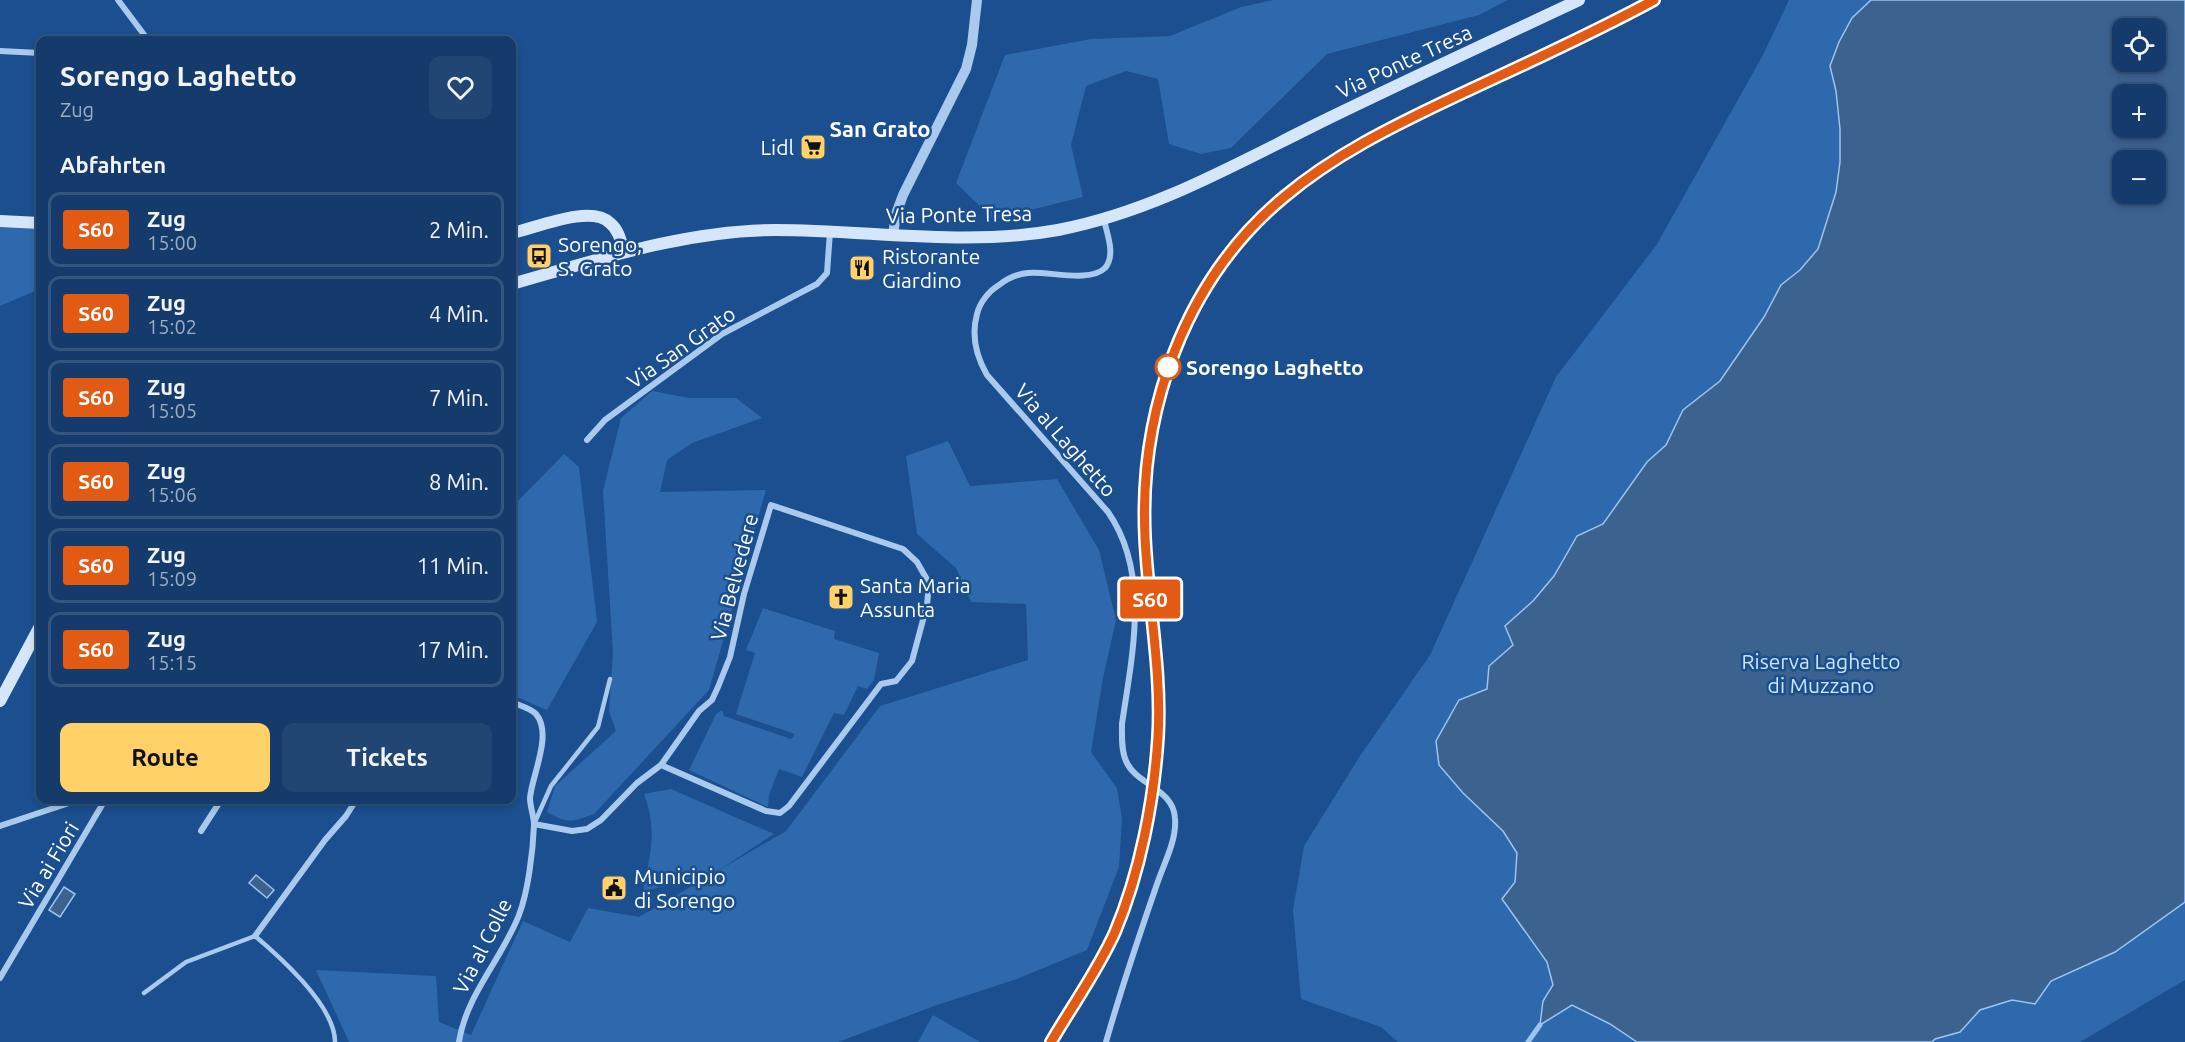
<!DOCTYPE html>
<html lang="de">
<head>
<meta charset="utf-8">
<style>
  body { margin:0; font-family:Ubuntu,sans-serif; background:#214673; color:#f1f3f6; height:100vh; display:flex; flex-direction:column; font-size:22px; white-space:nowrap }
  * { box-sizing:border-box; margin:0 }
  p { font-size:20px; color:#9dadc1 }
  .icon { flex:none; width:33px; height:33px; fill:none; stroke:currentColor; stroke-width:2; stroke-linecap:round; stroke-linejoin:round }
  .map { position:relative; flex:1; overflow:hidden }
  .sheet { position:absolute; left:36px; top:36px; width:480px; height:768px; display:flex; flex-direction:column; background:#143b6b; border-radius:12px; box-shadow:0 3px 9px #0003,0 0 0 2px #33557e }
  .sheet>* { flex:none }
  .badge { padding:0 12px; border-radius:4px; font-size:21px; line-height:39px }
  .buttons { position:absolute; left:2112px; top:18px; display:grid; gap:12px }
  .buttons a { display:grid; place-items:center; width:54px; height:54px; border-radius:12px; background:#143b6b; box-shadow:0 3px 9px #0003,0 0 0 2px #33557e; font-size:30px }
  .map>.badge { position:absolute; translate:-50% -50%; box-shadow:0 0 0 3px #fff }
  h2 { padding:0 24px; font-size:22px; line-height:54px }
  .round { display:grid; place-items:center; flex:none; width:63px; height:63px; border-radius:12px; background:#214673 }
  .summary { display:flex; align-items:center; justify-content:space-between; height:102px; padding:0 24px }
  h1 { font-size:28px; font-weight:700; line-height:45px }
  .primary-button { display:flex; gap:12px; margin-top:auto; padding:12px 24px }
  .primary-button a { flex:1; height:69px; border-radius:12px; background:#ffd166; color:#111; font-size:24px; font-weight:700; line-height:69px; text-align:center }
  .primary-button a+a { background:#214673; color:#f1f3f6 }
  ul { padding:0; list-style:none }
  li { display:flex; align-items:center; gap:18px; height:75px; margin:0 12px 9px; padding:0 12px; border:3px solid #33557e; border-radius:12px }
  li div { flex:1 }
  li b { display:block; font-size:22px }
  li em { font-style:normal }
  li .badge { min-width:66px; font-weight:700; text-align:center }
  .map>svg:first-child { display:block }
  .green { fill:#2e69ad; fill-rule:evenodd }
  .water { fill:#3c6290; stroke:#9cc4f0; stroke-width:1.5; fill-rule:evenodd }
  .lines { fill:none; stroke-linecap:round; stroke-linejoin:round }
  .stream { stroke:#9cc4f0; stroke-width:5 }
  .service { stroke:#a9c9ee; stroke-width:4.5 }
  .minor { stroke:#a9c9ee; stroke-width:6 }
  .tertiary { stroke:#a9c9ee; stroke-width:10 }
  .secondary { stroke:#d6e6fa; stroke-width:12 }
  .rail-casing { stroke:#fff; stroke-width:7 }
  .rail { stroke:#1b4f8f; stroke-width:4.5; stroke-dasharray:14; stroke-linecap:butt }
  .line-casing { stroke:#fff; stroke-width:14 }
  .line { stroke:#e35a13; stroke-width:9 }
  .stop-dot { fill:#fff; stroke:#e35a13; stroke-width:3 }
  .labels { text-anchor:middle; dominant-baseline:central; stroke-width:5; stroke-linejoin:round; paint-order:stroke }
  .street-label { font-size:21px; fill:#fff; stroke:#1b4f8f }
  .poi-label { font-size:21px; fill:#fff; stroke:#1b4f8f; text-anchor:start }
  .stop-label { font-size:21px; font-weight:bold; fill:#fff; stroke:#1b4f8f; text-anchor:start }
  .park-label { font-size:21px; fill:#cfe3fa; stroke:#1b4f8f }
  .neighbourhood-label { font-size:22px; font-weight:bold; fill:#fff; stroke:#1b4f8f }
</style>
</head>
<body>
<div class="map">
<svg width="2185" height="1042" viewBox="0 0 2185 1042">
  <rect width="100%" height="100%" fill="#1b4f8f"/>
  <g class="green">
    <polygon points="1273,0 1508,0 1479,15 1327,54 1231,148 1201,154 1169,144 1158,79 1126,71 1086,86 1071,145 1083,197 993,219 956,183 1005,55 1091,39 1170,36 1241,7"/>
    <path d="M1789,0H2185V980L2080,1042H1398L1381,1027L1301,999L1293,910L1304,846L1360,756L1430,655L1556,377L1657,244L1763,55ZM2122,28H2156V62H2122ZM2122,94H2156V128H2122ZM2122,160H2156V194H2122Z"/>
    <polygon points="0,221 40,223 40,289 0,306"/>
    <path d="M652,391L689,398H736L762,418L692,443L667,460L660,492L766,490L709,690L594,814C573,822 567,824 547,812L555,786L616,731L609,711L613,653L603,491L621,418Z"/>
    <polygon points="948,441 970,486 1057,479 1099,550 1116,620 1103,678 1091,752 1117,788 1122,819 1119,867 1087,950 1017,979 937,1005 838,1042 349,1042 316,970 436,976 439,1022 471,1035 523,921 570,942 588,908 639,917 786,831 880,706 1028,660 1026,604 971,602 956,568 917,534 906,456"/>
    <polygon points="564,454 579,467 597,622 547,710 512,695 512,507"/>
    <polygon points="763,608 835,631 834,639 879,653 874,680 867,689 858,686 844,715 834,713 802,777 779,769 769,795 768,807 689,770 716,714 722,710 724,716 791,739 795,734 736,714 755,653 746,650"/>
    <path d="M671,789L774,834L719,870L643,892C650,854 658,832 644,794Z"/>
    <polygon points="933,1015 980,1042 918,1042"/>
  </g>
  <g class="water">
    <path d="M1871,0H2185V902L2115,952L2051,981L2035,1004L2012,1000L1980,1010L1960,1032L1935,1039L1932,1042H1637L1610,1024L1572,1005L1540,1025L1543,1001L1553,985L1547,962L1502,899L1515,882L1517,853L1503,831L1463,793L1439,765L1436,741L1459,700L1487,689L1489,666L1513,645L1505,626L1533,601L1554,576L1577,536L1603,524L1647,462L1666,445L1683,410L1720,381L1764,317L1781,285L1800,270L1818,249L1836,192L1840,162V129L1836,91L1830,66L1839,42L1852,18ZM2122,28H2156V62H2122ZM2122,94H2156V128H2122ZM2122,160H2156V194H2122Z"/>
    <polygon points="256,875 274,890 267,898 249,883"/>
    <polygon points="64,887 75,894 60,917 49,910"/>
  </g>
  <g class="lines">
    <polyline class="stream" points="1528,1042 1540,1025"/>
    <g class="service">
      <polyline points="534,824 551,786 598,727 610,679"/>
      <path d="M144,993L186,962L255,936C281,958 335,1006 335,1042"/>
    </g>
    <g class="minor">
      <polyline points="118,0 148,40"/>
      <polyline points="0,51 40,53"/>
      <path d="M1104,220C1107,234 1116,255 1105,268C1090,283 1049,271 1028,273C1017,274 1008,278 999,285C989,291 980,302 977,314C971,336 976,356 987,375L1108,512C1151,574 1132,655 1122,724C1122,736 1121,750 1126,761C1136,785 1173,788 1175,818C1177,840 1164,863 1157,884C1139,936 1121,989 1106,1042"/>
      <polyline points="587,440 605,420 722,334 817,284 827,273 830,232"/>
      <polyline points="534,824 572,831 587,829 601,820 637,783 661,765 766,811 780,813 789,806 881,684 896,681 912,661 927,605 929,583 917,562 903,549 771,505 744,594 730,657 718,687 712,700 699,711 661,765"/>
      <polyline points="0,826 78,800"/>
      <polyline points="201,831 221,800"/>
      <polyline points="255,936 325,840 346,816 356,800"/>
      <polyline points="0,978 105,800"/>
      <path d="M459,1042C466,995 502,959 519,915C528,892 533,851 534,825C534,816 530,807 530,798C532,775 553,734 536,714C530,708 520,706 512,702"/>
    </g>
    <polyline class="tertiary" points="893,235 896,214 903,195 966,69 972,45 977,0"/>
    <g class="secondary">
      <polyline points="0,221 40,223"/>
      <path d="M512,233C536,228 591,204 610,223C619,230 621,242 624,252"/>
      <path d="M512,284C597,260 686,230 776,230C870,230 965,247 1058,230C1152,212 1234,165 1319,123C1405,81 1492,41 1579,0"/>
      <polyline points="0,701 40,626"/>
    </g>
    <g class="rail-casing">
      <path id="rail" d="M1051,1042C1073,1006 1098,970 1115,932C1139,875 1154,799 1158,737C1162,671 1148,603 1145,537C1139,410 1185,281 1284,197C1334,155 1391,128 1450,100C1518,67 1588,36 1654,0"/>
    </g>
    <use href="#rail" class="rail"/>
  </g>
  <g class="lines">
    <g class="line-casing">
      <path id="line" d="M1051,1042C1072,1006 1098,970 1115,932C1140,873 1154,801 1158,737C1162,671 1148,603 1145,537C1139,411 1184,280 1284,197C1334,155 1391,127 1450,99C1518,67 1588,36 1654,0"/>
    </g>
    <use href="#line" class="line"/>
  </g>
  <defs>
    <g id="supermarket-square" transform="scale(1.35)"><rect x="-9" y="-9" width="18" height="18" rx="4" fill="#ffd166" stroke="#1b4f8f"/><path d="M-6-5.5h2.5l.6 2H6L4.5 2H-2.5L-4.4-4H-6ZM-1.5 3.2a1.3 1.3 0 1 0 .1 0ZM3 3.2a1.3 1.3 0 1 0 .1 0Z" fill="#111"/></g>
    <g id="bus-square" transform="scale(1.35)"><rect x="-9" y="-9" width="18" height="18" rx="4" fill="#ffd166" stroke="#1b4f8f"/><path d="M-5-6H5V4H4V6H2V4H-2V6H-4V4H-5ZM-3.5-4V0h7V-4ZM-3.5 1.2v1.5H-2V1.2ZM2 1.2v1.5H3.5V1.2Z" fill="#111"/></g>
    <g id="restaurant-square" transform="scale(1.35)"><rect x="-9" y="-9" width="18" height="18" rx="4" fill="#ffd166" stroke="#1b4f8f"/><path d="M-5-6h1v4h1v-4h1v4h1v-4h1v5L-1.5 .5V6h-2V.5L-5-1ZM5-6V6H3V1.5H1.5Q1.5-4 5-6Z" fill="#111"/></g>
    <g id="church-square" transform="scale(1.35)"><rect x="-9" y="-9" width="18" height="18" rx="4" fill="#ffd166" stroke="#1b4f8f"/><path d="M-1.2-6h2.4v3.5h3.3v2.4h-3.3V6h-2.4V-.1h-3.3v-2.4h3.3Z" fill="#111"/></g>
    <g id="civic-square" transform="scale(1.35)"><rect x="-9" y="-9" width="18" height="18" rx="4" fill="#ffd166" stroke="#1b4f8f"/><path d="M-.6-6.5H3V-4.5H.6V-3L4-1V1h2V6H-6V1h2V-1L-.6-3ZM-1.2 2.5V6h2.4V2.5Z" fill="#111"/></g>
  </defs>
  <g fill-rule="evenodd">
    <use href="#supermarket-square" x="813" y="147"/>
    <use href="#bus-square" x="539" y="256"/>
    <use href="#restaurant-square" x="862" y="268"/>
    <use href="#church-square" x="841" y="597"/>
    <use href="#civic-square" x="614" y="888"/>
  </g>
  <circle class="stop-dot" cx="1168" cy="367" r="12"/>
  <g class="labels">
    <g class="street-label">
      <text transform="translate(1404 61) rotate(-25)">Via Ponte Tresa</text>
      <text transform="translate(959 214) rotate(-1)">Via Ponte Tresa</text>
      <text transform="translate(681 347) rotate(-35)">Via San Grato</text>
      <text transform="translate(1066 440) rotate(49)">Via al Laghetto</text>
      <text transform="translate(734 577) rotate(-75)">Via Belvedere</text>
      <text transform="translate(48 865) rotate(-59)">Via ai Fiori</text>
      <text transform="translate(482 946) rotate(-63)">Via al Colle</text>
    </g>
    <g class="poi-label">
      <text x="794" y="147" text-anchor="end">Lidl</text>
      <text x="558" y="244">Sorengo,<tspan x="558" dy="24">S. Grato</tspan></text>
      <text x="882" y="256">Ristorante<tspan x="882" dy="24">Giardino</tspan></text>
      <text x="860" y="585">Santa Maria<tspan x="860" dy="24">Assunta</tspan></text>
      <text x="634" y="876">Municipio<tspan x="634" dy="24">di Sorengo</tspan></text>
    </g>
    <g class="stop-label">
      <text x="1186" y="367">Sorengo Laghetto</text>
    </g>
    <g class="park-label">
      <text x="1821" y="661">Riserva Laghetto<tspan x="1821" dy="24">di Muzzano</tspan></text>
    </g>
    <g class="neighbourhood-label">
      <text x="880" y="128">San Grato</text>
    </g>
  </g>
</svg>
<div class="buttons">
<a><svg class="icon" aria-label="locate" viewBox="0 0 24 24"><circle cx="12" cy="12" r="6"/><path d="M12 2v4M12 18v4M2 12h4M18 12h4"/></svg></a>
<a>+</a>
<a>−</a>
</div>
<b class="badge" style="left:1150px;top:599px;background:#e35a13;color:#fff">S60</b>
<section class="sheet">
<div class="summary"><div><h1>Sorengo Laghetto</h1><p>Zug</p></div><a class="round"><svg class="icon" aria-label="heart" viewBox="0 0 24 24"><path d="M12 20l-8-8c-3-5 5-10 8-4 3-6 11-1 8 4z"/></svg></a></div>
<h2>Abfahrten</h2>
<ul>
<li><span class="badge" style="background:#e35a13;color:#fff">S60</span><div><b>Zug</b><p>15:00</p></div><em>2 Min.</em></li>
<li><span class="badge" style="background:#e35a13;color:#fff">S60</span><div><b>Zug</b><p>15:02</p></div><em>4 Min.</em></li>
<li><span class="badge" style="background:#e35a13;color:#fff">S60</span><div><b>Zug</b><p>15:05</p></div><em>7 Min.</em></li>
<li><span class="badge" style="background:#e35a13;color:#fff">S60</span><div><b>Zug</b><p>15:06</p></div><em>8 Min.</em></li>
<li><span class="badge" style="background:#e35a13;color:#fff">S60</span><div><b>Zug</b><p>15:09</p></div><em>11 Min.</em></li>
<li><span class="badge" style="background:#e35a13;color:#fff">S60</span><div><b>Zug</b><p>15:15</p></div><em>17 Min.</em></li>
</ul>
<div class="primary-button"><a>Route</a><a>Tickets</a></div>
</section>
</div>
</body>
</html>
